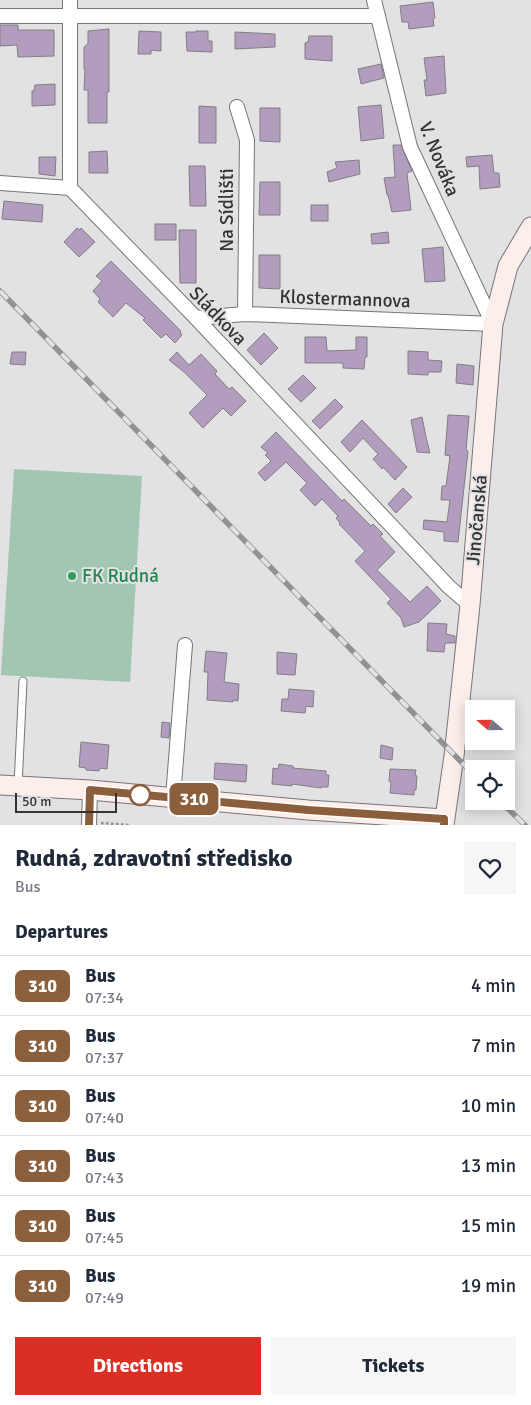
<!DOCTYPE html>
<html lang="en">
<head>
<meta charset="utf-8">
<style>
  body { margin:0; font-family:Signika,sans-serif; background:#f6f6f7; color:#1f2937; height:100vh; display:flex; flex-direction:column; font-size:19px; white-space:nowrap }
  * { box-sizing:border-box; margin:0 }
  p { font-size:16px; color:#747a83 }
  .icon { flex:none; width:28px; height:28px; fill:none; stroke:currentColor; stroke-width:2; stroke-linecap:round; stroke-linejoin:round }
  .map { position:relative; height:825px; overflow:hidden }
  .side { display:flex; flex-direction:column; background:#fff; flex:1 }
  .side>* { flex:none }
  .badge { padding:0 10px; border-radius:8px; font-size:18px; line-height:32px }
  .needle { width:32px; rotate:290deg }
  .tools { position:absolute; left:465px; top:700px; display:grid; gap:10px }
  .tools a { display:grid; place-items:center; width:50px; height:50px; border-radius:0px; background:#fff; box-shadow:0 2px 12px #0003; font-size:25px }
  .scale { position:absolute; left:15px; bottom:12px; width:102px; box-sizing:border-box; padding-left:5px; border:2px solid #333334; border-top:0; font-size:14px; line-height:18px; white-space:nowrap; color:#333334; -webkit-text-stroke:4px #e2e1e4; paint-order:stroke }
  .map>.badge { position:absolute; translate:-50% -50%; box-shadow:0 0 0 2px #fff }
  h2 { padding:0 15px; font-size:19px; line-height:45px }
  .round { display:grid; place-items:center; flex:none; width:52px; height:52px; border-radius:0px; background:#f6f6f7 }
  .summary { display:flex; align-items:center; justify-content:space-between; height:85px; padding:0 15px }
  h1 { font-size:24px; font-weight:700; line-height:38px }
  .button { display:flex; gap:10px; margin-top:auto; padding:10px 15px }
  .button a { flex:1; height:58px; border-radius:0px; background:#d93025; color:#fff; font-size:20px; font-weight:700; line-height:58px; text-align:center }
  .button a+a { background:#f6f6f7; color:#1f2937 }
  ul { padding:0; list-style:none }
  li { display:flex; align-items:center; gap:15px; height:60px; padding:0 15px; border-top:1px solid #e0e1e3 }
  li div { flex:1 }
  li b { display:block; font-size:19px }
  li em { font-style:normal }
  li .badge { min-width:55px; font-weight:700; text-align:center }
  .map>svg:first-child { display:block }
  .green { fill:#a3c6b2 }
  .building { fill:#b29dbe; stroke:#817f82 }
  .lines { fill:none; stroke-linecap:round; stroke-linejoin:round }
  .lane-casing { stroke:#777578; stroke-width:9 }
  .street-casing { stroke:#777578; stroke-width:16 }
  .secondary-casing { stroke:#777578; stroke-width:21 }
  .path { stroke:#8c8b8d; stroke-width:2.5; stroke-dasharray:2.5 2.5; stroke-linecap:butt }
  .lane { stroke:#fff; stroke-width:7 }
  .street { stroke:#fff; stroke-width:14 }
  .secondary { stroke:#fceeea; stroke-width:19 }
  .rail-casing { stroke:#929294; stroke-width:5.5 }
  .rail { stroke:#e2e1e4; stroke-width:4; stroke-dasharray:11; stroke-linecap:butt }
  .line-casing { stroke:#fff; stroke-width:11 }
  .line { stroke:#8b5e3c; stroke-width:8 }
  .leisure-dot { fill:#2e9e5b; stroke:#e2e1e4; stroke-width:2 }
  .stop-dot { fill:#fff; stroke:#8b5e3c; stroke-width:2.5 }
  .labels { text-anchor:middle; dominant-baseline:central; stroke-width:4; stroke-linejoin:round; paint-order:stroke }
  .street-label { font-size:19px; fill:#333334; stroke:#e2e1e4 }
  .leisure-label { font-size:19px; fill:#27864d; stroke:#e2e1e4; text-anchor:start }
</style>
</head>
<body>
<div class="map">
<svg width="531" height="825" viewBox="0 0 531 825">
  <rect width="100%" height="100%" fill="#e2e1e4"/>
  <polygon class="green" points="14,469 142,476 130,682 1,675"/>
  <g class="building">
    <polygon points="433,2 435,18 433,19 434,26 409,29 408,22 402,22 400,6"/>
    <polygon points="0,25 18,25 18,30 54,30 54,56 18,57 17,45 0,46"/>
    <polygon points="109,29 109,92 107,92 107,123 88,123 88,90 84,90 85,69 84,69 84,47 88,44 88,31"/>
    <polygon points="139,31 161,32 161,51 151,50 151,54 138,54"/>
    <polygon points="196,31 208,31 208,41 212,41 212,52 187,51 186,32 196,32"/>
    <polygon points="235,32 275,34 275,47 235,49"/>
    <polygon points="309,36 332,36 332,61 305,59 305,43 308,42"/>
    <polygon points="444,56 446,93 426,96 424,80 427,80 424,58"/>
    <polygon points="381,64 384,78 361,84 358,69"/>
    <polygon points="55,84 55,105 32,106 32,91 34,91 35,85"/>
    <polygon points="381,105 384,138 361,141 358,107"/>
    <polygon points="199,106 216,107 216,143 199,143"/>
    <polygon points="260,108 280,108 280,142 260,141"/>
    <polygon points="393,145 401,145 412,171 407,173 411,210 392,212 388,195 387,195 384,178 395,177"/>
    <polygon points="107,151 108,173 89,173 89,152"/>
    <polygon points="492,155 494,173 499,173 500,187 480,189 479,166 467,167 466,157"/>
    <polygon points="39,157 56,157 55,176 39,174"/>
    <polygon points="359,160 360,174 329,182 327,172 337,168 335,162"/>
    <polygon points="189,166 205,166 206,206 190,206"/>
    <polygon points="260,182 280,182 280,215 259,215"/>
    <polygon points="4,201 43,205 42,222 2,219"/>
    <rect x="311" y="205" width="17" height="16"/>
    <rect x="155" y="224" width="21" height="16"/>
    <polygon points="77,228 80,230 81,228 95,242 79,257 64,242"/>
    <polygon points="179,230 196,230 196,283 180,283"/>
    <polygon points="388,232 389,243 372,244 371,234"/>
    <polygon points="443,247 445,281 425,282 422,249"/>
    <polygon points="259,255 280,255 280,289 259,288"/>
    <polygon points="111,261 181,331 180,332 182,335 175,343 166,334 161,338 143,320 145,318 126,303 113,317 98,302 100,299 93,291 102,281 96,276"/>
    <polygon points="264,333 278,348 261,365 247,350"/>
    <polygon points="305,337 326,337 327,351 356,350 356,337 367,337 367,357 365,357 364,369 343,368 343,363 305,363"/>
    <polygon points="408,351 428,352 428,360 442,361 441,372 428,372 428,375 408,374"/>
    <polygon points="12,352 26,352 25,365 10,364"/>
    <polygon points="177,352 189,365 201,354 217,371 215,374 229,389 232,387 246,401 231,416 223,408 203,428 189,413 207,395 184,372 169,360"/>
    <polygon points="457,364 474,366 473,385 456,383"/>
    <polygon points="303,375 316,388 301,402 288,389"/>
    <polygon points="335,399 343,407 320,429 312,421"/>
    <polygon points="448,415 469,416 466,450 468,451 458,542 444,541 444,532 423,529 424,520 447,522 450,500 441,500 442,486 446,486 450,456 445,455"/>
    <polygon points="422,417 426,437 430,453 417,452 411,420"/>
    <polygon points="362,420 407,467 395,480 383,467 382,469 373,459 378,454 363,438 350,452 341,442"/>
    <polygon points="276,432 342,501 344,499 371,526 373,524 383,534 380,536 395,552 377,570 410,602 427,586 441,601 419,622 404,627 401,618 387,603 391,599 355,561 365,551 339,524 340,523 336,518 338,516 322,499 315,506 300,490 307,483 286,462 265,481 258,473 271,461 265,455 268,453 261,447"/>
    <polygon points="403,488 412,497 396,513 388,504"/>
    <polygon points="428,623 447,624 446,634 455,636 455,643 445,643 444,652 427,651"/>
    <polygon points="206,651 227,653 224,682 239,684 238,701 233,700 233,702 207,700 208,672 204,672"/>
    <polygon points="277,652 297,654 295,675 277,674"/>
    <polygon points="289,689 314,691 313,707 306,706 305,713 281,711 282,699 288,699"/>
    <polygon points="162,722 170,723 169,738 161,737"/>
    <polygon points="81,742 109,745 107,769 100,768 99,771 86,770 86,768 79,767"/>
    <polygon points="381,745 393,748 392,760 380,758"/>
    <polygon points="215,763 247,765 246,782 214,779"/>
    <polygon points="279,764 293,766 293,768 326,771 326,775 329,775 328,787 321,787 321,788 292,784 292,786 272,784 273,768 278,769"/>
    <polygon points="390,769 416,770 415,775 417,776 416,790 414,790 414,795 390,793 391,782 389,781"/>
  </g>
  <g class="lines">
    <g class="lane-casing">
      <polyline id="lane" points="18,786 23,681"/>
    </g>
    <g class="street-casing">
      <g id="street">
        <polyline points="70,0 70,188 196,318 449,587 470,605"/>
        <polyline points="0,16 378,16"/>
        <polyline points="237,107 247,140 245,314"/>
        <polyline points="0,183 70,188"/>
        <polyline points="196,318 245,314 493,324 410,147 374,0"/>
        <polyline points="173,797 185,645"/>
        <polyline points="89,825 90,790"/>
      </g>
    </g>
    <g class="secondary-casing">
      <g id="secondary">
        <polyline points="0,785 90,790 308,810 444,819"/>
        <polyline points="444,825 454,756 470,605 493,324 508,266 531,227"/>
      </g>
    </g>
    <polyline class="path" points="101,823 130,825"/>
    <use href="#lane" class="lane"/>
    <use href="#street" class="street"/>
    <use href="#secondary" class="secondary"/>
    <g class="rail-casing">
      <g id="rail">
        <polyline points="0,291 474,775"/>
        <polyline points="500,801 525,825"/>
      </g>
    </g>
    <use href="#rail" class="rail"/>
  </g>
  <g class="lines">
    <g class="line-casing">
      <polyline id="line" points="89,825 90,790 308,810 444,819 444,825"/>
    </g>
    <use href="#line" class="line"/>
  </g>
  <circle class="leisure-dot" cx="72" cy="576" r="5"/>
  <circle class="stop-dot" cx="140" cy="795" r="10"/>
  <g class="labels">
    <g class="street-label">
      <text transform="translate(439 159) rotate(68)">V. Nováka</text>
      <text transform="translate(227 210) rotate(-90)">Na Sídlišti</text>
      <text transform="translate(345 299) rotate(2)">Klostermannova</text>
      <text transform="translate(218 316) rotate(46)">Sládkova</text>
      <text transform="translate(477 520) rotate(-85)">Jinočanská</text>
    </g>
    <g class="leisure-label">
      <text x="82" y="576">FK Rudná</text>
    </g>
  </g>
</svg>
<div class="tools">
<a><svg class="needle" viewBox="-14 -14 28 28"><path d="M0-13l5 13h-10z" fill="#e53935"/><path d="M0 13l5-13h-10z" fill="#747a83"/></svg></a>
<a><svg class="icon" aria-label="locate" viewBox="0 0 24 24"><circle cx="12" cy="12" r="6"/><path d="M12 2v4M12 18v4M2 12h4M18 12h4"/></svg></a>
</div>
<div class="scale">50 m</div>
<b class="badge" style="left:194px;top:799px;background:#8b5e3c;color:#fff">310</b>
</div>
<section class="side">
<div class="summary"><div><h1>Rudná, zdravotní středisko</h1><p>Bus</p></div><a class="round"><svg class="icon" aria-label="heart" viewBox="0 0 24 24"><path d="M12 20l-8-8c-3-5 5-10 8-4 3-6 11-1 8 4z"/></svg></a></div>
<h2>Departures</h2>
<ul>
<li><span class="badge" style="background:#8b5e3c;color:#fff">310</span><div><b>Bus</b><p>07:34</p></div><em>4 min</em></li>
<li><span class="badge" style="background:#8b5e3c;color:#fff">310</span><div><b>Bus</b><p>07:37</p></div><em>7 min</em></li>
<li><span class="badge" style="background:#8b5e3c;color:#fff">310</span><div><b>Bus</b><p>07:40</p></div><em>10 min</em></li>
<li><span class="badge" style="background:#8b5e3c;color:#fff">310</span><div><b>Bus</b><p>07:43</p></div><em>13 min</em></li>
<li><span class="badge" style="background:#8b5e3c;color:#fff">310</span><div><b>Bus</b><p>07:45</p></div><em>15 min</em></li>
<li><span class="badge" style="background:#8b5e3c;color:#fff">310</span><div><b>Bus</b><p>07:49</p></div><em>19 min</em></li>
</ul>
<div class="button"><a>Directions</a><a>Tickets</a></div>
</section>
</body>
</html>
